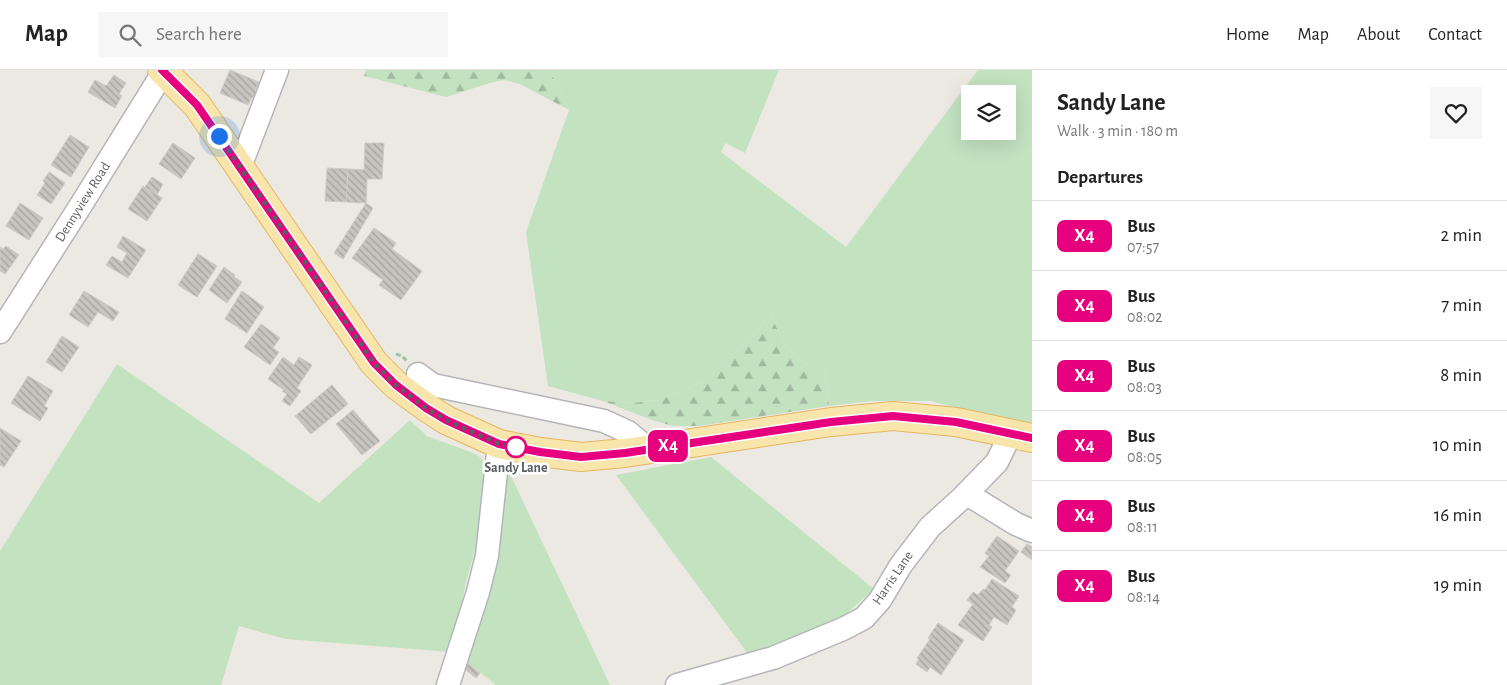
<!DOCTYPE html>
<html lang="en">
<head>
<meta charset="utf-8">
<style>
  body { margin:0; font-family:"Alegreya Sans",sans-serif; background:#f6f6f6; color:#222; height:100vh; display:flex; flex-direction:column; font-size:19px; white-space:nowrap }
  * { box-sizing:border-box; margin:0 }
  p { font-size:16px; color:#767676 }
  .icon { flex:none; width:28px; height:28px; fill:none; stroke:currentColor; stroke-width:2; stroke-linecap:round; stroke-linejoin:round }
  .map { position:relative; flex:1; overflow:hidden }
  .panel { display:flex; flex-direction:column; background:#fff; width:475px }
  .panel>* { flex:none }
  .badge { padding:0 10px; border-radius:8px; font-size:18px; line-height:32px }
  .fabs { position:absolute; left:961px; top:15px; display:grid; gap:10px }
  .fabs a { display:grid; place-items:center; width:55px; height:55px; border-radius:0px; background:#fff; box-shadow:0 5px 20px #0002; font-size:25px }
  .you { position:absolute; width:25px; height:25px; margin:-12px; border:4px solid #fff; border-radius:50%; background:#1a73e8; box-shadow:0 0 0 8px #1a73e833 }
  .map>.badge { position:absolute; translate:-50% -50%; box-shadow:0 0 0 2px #fff }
  h2 { padding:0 25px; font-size:19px; line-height:45px }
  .round { display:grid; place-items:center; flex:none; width:52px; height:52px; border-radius:0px; background:#f6f6f6 }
  .overview { display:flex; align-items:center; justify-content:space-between; height:85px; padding:0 25px }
  h1 { font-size:24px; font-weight:700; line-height:38px }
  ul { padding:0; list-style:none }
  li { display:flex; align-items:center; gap:15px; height:70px; padding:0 25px; border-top:1px solid #e0e0e0 }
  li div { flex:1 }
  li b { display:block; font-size:19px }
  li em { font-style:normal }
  li .badge { min-width:55px; font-weight:700; text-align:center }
  header { display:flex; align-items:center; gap:30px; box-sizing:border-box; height:70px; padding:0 25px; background:#fff; border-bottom:1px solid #e0e0e0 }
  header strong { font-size:24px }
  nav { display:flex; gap:28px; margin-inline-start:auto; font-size:18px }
  .search { width:350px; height:45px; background:#f6f6f6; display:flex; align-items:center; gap:12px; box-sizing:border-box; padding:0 18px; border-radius:0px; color:#767676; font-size:19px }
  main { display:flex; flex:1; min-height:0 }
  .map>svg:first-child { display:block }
  .grass { fill:#c3e2c0; fill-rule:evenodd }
  .forest { fill:url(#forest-firs) }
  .building { fill:url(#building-back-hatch); stroke:#d0cac1 }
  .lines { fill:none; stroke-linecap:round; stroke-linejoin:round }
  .minor-casing { stroke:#b3b5b9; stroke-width:25 }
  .major-casing { stroke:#e6b662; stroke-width:30 }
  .path { stroke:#9bc3a2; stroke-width:3; stroke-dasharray:5 2.5; stroke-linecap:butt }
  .minor { stroke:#fff; stroke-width:22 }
  .major { stroke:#f8e5ab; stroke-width:28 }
  .line-casing { stroke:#fff; stroke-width:11 }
  .line { stroke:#e6007e; stroke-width:8 }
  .walk { stroke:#5b5e62; stroke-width:5; stroke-dasharray:0 9 }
  .stop-dot { fill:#fff; stroke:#e6007e; stroke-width:2.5 }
  .labels { text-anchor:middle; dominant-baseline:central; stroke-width:5; stroke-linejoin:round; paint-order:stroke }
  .street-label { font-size:14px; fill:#5b5e62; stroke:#fff }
  .stop-label { font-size:14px; font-weight:bold; fill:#5b5e62; stroke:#fff }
</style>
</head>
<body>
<header>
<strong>Map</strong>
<div class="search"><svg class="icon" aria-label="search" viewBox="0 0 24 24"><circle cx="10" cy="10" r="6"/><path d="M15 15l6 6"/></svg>Search here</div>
<nav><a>Home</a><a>Map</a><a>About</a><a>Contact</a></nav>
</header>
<main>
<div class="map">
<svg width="1032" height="615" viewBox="0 0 1032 615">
  <defs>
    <pattern id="forest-firs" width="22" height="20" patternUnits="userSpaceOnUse" patternTransform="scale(1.25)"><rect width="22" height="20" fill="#c3e2c0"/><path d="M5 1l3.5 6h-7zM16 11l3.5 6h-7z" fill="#a1ba9f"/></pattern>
    <pattern id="building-back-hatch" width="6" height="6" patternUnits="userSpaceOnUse" patternTransform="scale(1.25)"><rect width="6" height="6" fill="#c8c4c0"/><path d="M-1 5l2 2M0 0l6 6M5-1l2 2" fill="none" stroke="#a5a29f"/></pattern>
  </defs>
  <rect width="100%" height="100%" fill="#ece9e2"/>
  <g class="grass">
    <path d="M550,0H779L745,83L725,73L721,82L846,177L978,0H1032V358L931,331H872L829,336L825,300C818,297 809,296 803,292C786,281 777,261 771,243L750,271L732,285L703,311L684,321L659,330L632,333L603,331L548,316L526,162L569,40ZM970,24H1008V61H970Z"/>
    <polygon points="117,294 319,433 410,350 427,366 473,383 480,387 484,393 487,404 477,474 467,508 451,582 286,569 239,556 221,615 0,615 0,481"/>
    <polygon points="711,387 874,519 846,544 810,566 751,588 616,405"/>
    <polygon points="510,404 610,615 496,615 464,590 505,408"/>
  </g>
  <g class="forest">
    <polygon points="366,0 550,0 569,40 520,14 504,10 490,13 446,27 364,6"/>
    <path d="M771,243C777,261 786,281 803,292C809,296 818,297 825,300L829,336L699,356H673L652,350L603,331L632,333L659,330L684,321L703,311L732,285L750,271Z"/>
  </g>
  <g class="building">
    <polygon points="230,0 259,12 255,21 262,24 260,30 252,27 248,35 220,23"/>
    <polygon points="114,5 126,13 119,24 122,26 115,38 88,22 95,10 106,16"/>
    <polygon points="70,65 89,77 71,107 51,95"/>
    <polygon points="173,73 195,88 181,109 159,94"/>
    <polygon points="365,73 384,73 382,109 367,109 366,133 346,132 348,99 364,100"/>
    <polygon points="327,98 348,99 346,132 325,131"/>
    <polygon points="49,102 65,113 51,134 37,125 45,113 43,111"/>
    <polygon points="152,107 163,114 157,125 145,117"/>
    <polygon points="143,116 162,128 147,151 128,139"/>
    <polygon points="20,133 43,148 29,170 6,156"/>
    <polygon points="366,133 373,138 343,189 334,183"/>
    <polygon points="374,158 396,173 392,179 422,201 401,230 379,215 383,210 352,188"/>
    <polygon points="123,166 146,180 128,208 106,195 112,186 122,192 127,183 117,177"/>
    <polygon points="6,176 19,185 5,204 0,201 0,177 3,179"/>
    <polygon points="198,184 217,196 197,227 178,215"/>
    <polygon points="224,197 235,205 234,207 242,212 227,233 209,220"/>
    <polygon points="84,221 119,242 113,251 98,242 88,257 69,245"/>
    <polygon points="242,221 264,237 247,263 225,249"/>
    <polygon points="261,254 280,268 273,278 279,282 270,295 244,277"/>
    <polygon points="62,266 79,277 62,302 46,292"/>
    <polygon points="283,287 294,295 299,287 312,295 297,318 301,321 290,336 282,331 287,324 282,321 284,320 268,309"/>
    <polygon points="28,306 53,321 44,336 48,338 40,351 11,333"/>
    <polygon points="332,315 348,334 311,364 295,346"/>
    <polygon points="353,340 380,371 362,385 336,354"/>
    <polygon points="0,358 21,371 4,397 0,395"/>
    <polygon points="997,466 1019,481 1005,501 1011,505 1005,513 980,497 989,486 985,483"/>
    <polygon points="1027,474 1032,477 1032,490 1021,482"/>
    <polygon points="992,509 1019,526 1012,537 1016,540 1007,555 994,547 989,555 992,557 983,571 958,555 973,534 967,530 973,522 978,525 983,519 985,520"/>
    <polygon points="938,553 964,570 941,605 930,597 927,602 916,594 919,589 917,588 930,569 928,568"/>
    <polygon points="466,592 480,603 476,608 462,597"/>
  </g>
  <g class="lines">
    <g class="minor-casing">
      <g id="minor">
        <polyline points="240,97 277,0"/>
        <polyline points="0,262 81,135 164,1"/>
        <polyline points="418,304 433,315 604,351 628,362 648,379"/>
        <polyline points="967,424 1016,454 1032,461"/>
        <polyline points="448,615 478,522 487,486 499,374"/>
        <polyline points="677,615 773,588 843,559 864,548 880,530 901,495 930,457 962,428 997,392 1011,363"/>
      </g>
    </g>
    <g class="major-casing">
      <polyline id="major" points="162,0 197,35 374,293 396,315 426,337 446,350 499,374 540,382 581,387 625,383 831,352 893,346 956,352 1032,368"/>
    </g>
    <polyline class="path" points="396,284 402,286 407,291"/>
    <use href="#minor" class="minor"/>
    <use href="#major" class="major"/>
  </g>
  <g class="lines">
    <g class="line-casing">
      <polyline id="line" points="162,0 197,35 374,293 396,315 426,338 446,350 499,374 540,382 581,387 625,383 831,352 893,346 956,352 1032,368"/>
    </g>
    <use href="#line" class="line"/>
    <polyline class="walk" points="219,66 374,293 396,315 426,338 446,350 499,374 516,377"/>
  </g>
  <circle class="stop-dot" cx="516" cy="377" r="10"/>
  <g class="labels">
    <g class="street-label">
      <text transform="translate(83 132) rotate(-58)">Dennyview Road</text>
      <text transform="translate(893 508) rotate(-56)">Harris Lane</text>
    </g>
    <g class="stop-label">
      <text x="516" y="398">Sandy Lane</text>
    </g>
  </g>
</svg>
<div class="fabs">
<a><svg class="icon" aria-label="layers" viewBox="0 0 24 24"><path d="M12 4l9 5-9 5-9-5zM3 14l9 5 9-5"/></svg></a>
</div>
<div class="you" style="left:219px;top:66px"></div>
<b class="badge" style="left:668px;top:376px;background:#e6007e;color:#fff">X4</b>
</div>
<section class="panel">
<div class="overview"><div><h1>Sandy Lane</h1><p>Walk · 3 min · 180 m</p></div><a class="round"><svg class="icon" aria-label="heart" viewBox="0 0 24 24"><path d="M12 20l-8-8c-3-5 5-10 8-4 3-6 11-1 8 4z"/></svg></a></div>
<h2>Departures</h2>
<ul>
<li><span class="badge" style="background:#e6007e;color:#fff">X4</span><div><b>Bus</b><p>07:57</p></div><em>2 min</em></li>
<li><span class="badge" style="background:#e6007e;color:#fff">X4</span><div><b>Bus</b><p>08:02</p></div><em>7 min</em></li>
<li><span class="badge" style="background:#e6007e;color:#fff">X4</span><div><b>Bus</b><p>08:03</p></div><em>8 min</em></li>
<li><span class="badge" style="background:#e6007e;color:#fff">X4</span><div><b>Bus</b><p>08:05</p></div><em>10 min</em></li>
<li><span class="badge" style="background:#e6007e;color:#fff">X4</span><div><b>Bus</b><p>08:11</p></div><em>16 min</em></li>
<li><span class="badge" style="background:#e6007e;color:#fff">X4</span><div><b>Bus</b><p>08:14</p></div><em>19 min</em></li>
</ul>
</section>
</main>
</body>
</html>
